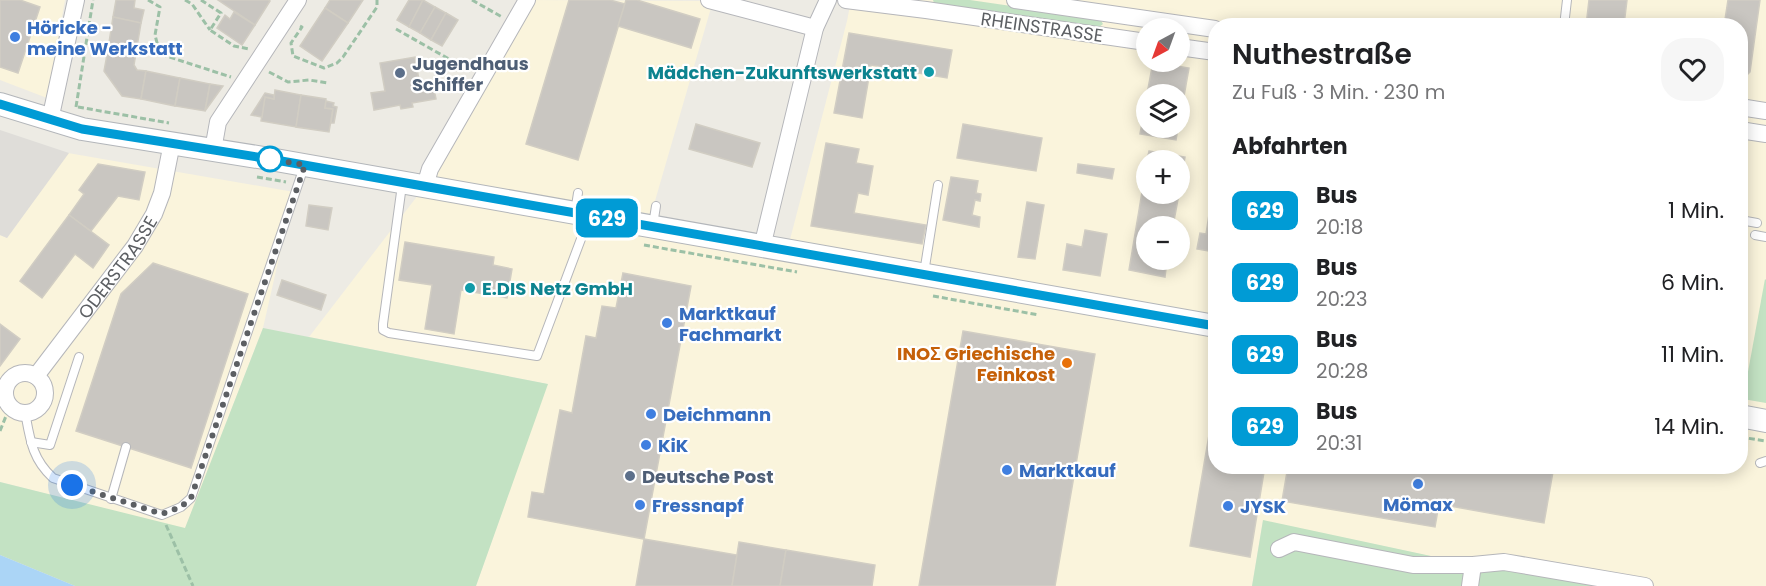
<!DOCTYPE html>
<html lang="de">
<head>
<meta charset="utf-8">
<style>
  body { margin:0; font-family:Poppins,sans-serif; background:#f6f6f6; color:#202124; height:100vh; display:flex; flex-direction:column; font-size:22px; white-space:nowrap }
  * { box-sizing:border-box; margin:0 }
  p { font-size:20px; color:#757577 }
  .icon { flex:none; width:33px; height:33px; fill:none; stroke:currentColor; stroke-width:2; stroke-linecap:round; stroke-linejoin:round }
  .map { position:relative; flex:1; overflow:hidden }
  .sheet { position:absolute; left:1208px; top:18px; width:540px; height:456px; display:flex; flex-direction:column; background:#fff; border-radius:24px; box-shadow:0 3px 15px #0003 }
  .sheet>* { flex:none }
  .badge { padding:0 12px; border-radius:9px; font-size:21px; line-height:39px }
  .needle { width:39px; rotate:221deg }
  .fabs { position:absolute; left:1136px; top:18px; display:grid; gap:12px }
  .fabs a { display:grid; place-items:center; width:54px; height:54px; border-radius:50%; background:#fff; box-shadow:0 3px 15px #0003; font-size:30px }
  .you { position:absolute; width:30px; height:30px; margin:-15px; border:4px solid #fff; border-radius:50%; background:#1a73e8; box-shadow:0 0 0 9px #1a73e833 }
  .map>.badge { position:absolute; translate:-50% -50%; box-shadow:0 0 0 3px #fff }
  h2 { padding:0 24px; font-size:22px; line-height:54px }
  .round { display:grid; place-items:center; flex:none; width:63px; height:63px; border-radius:24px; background:#f6f6f6 }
  .head { display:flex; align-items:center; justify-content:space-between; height:102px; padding:0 24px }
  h1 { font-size:28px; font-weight:600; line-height:45px }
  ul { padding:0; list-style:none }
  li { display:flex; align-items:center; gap:18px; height:72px; padding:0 24px }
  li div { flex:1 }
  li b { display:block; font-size:22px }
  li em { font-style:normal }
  li .badge { min-width:66px; font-weight:700; text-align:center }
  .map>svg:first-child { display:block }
  .commercial { fill:#faf4dc; fill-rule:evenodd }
  .industrial { fill:#dfddd9 }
  .green { fill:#c3e2c3 }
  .water { fill:#abd5f6 }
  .building { fill:#c9c6c1; stroke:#d1cdc3; stroke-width:1.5 }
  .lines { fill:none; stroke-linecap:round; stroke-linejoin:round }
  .service-casing { stroke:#b5b6ba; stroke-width:10 }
  .minor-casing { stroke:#b5b6ba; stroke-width:18 }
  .secondary-casing { stroke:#b3b6ba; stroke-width:24 }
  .path { stroke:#9cc0a6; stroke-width:3; stroke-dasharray:6 3; stroke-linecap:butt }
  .service { stroke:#fff; stroke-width:8 }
  .minor { stroke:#fff; stroke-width:16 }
  .secondary { stroke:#fff; stroke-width:22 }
  .line-casing { stroke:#fff; stroke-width:14 }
  .line { stroke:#009bd5; stroke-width:9 }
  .walk { stroke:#5c5f63; stroke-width:6; stroke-dasharray:0 10.8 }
  .shop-dot { fill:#3f7fe0; stroke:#fff; stroke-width:2 }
  .culture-dot { fill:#0f9aa8; stroke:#fff; stroke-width:2 }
  .service-dot { fill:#5c6f8a; stroke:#fff; stroke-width:2 }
  .stop-dot { fill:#fff; stroke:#009bd5; stroke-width:3 }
  .food-dot { fill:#e8710a; stroke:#fff; stroke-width:2 }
  .labels { text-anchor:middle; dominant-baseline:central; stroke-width:4.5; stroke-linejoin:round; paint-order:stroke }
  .shop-label { font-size:18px; font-weight:bold; fill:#366cbe; stroke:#fff; text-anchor:start }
  .street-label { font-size:18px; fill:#5c5f63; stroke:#fff }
  .service-label { font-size:18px; font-weight:bold; fill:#4e5e75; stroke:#fff; text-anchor:start }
  .culture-label { font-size:18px; font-weight:bold; fill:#0d838f; stroke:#fff; text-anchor:end }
  .food-label { font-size:18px; font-weight:bold; fill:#c56008; stroke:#fff; text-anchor:end }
</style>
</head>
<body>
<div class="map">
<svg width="1766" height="586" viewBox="0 0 1766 586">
  <rect width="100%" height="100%" fill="#edebe4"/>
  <g class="commercial">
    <polygon points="0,0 65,0 47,98 0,80"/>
    <path d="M527,0L713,1L648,225L787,251L847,21L851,0H1766V586H1645L1473,565L1263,521L1252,586H476L547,384L309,337L425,186ZM1215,26H1740V466H1215ZM1146,28H1179V62H1146ZM1146,94H1179V128H1146ZM1146,160H1179V194H1146ZM1146,226H1179V260H1146Z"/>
    <polygon points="68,153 294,192 263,328 185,529 0,482 0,235 7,238"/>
  </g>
  <polygon class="industrial" points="0,130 69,153 7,238 0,235"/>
  <g class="green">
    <polygon points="933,0 970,0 1100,19 1103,24 1098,28 935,6"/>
    <polygon points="1765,279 1766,280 1766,403 1743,399"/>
    <polygon points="263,328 548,384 476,586 75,586 0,555 0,482 185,528"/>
    <polygon points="1263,520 1473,565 1645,586 1252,586"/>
  </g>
  <polygon class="water" points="0,555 75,586 0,586"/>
  <g class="building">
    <polygon points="0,0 20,0 40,7 18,73 0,67"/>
    <polygon points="116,0 135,0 134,8 144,10 141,23 113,17"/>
    <polygon points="218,0 268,0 270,1 255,25"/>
    <polygon points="330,0 363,0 348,23 325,8"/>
    <polygon points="409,0 423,0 409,27 397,20"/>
    <polygon points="423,0 435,7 420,33 409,27"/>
    <polygon points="569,0 610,0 625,4 578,160 526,144"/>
    <polygon points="626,0 637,0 700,19 691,48 618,26"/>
    <polygon points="1589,0 1627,0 1624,25 1628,26 1586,26"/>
    <polygon points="1728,0 1760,0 1750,72 1748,74 1740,73 1740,26 1724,26"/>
    <polygon points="435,7 446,13 431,40 420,33"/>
    <polygon points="325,8 348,23 322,61 300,46"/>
    <polygon points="234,12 255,25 242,45 217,28 225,15 230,19"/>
    <polygon points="446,13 458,20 442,46 431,40"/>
    <polygon points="113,17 141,23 136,53 108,49"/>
    <polygon points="849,33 952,50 947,78 871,65 862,118 834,113"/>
    <polygon points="108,49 136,53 134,65 137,70 146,71 141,99 122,96 104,71"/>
    <polygon points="415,57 420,86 433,84 436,99 412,103 413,107 401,109 400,105 374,110 371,93 385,91 380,63"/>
    <polygon points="1153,62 1189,68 1179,124 1179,94 1147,94"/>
    <polygon points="146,71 180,78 175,106 141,99"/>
    <polygon points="180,78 210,84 205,111 175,106"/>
    <polygon points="210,84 223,86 205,111"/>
    <polygon points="275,90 301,95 296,127 261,121 265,97 274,99"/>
    <polygon points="265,93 274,95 274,99 265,97 262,117 251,115"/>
    <polygon points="301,95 326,99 325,108 333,109 329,132 296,127"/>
    <polygon points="326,101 334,103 333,106 337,107 334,123 331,123 333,109 325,108"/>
    <polygon points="1146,101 1146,128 1178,128 1176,140 1140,134"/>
    <polygon points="696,124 760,143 752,167 689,149"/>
    <polygon points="963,124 1042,138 1036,171 957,158"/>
    <polygon points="826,143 859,149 856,163 873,166 868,195 858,193 854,213 926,225 922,244 811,226"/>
    <polygon points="1149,151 1185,157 1179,192 1179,160 1147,160"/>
    <polygon points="98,164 145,172 139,200 118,196 91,231 69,215 84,194 79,190"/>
    <polygon points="1078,164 1114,169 1112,179 1077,173"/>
    <polygon points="1146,168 1146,194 1179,194 1173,226 1146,226 1146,260 1167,260 1165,277 1129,270"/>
    <polygon points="1215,175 1215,252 1197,249 1200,233 1206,234"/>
    <polygon points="951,177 978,181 976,193 981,194 980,201 975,200 972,215 980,217 979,227 943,220"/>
    <polygon points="1027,202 1044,205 1035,259 1018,257"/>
    <polygon points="309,205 332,208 328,230 306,226"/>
    <polygon points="69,215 109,245 93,268 75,254 42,298 20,281"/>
    <polygon points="1085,230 1107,234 1100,276 1063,270 1067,244 1082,247"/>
    <polygon points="405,242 494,257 493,265 512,269 507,298 461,290 454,334 425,329 432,285 399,280"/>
    <polygon points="153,263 248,294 191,468 76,431 121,294"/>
    <polygon points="623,273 691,286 644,539 528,517 532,492 544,494 560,410 572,413 586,336 596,338 602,306 616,308"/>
    <polygon points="282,280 326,295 321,310 277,295"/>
    <polygon points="0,324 20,339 0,366"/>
    <polygon points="963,331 1095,354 1055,586 919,586"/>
    <polygon points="1215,400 1215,466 1265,466 1250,557 1190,546"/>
    <polygon points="1288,466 1554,466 1544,523 1439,504 1435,527 1282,501"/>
    <polygon points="644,539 737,555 732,586 636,586"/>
    <polygon points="739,542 786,550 780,586 732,586"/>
    <polygon points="786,550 875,565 872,586 780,586"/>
  </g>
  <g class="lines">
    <g class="service-casing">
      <g id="service">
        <polyline points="1564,26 1567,0"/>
        <polyline points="402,185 383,324 383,330 389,333 537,356 584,231 587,215"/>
        <polyline points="575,212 578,193"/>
        <polyline points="1740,223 1746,221 1757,223"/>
        <polyline points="653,225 656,206"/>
        <polyline points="1755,235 1766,237"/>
        <polyline points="924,273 938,185"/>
        <path d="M25,412C30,439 32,459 53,478L162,515L181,507L191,498L304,167"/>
        <polyline points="31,442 50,445 79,357"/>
        <polyline points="1760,463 1766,461"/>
        <polyline points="111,499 126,447"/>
      </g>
    </g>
    <g class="minor-casing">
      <g id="minor">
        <polyline points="709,0 815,28"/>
        <polyline points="846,0 926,10 1146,42"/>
        <polyline points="1015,0 1215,29"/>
        <polyline points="1179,47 1215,52"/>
        <polyline points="1740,107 1766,111"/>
        <polyline points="50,120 76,0"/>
        <polyline points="1740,130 1766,134"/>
        <polyline points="213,150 218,122 298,0"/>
        <polyline points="425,186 430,169 527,0"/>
        <polyline points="762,247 815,28 828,0"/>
        <circle cx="25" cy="393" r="20"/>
        <path id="s1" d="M36,376L135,246L154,214L162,193L172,143"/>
        <polyline points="1279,549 1294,542 1413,565 1473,565 1504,562 1645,586"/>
        <polyline points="1470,586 1473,565"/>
      </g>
    </g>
    <g class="secondary-casing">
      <g id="secondary">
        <polyline points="0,104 82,129 270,159 1215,326"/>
        <polyline points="1740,416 1766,421"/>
      </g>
    </g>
    <g class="path">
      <polyline points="148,0 160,7 155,35 160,54 231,77"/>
      <polyline points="185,0 192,4 210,30"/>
      <polyline points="201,0 221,13 210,30 234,46 249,49"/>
      <polyline points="472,0 502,17"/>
      <polyline points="300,26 302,27 291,43 293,56 324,68 337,63 343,57 377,7 377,0"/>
      <polyline points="396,29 470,71"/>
      <polyline points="269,72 288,82 309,80 328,83"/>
      <polyline points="76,107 93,0"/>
      <polyline points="78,107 169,123"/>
      <polyline points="257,177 286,182"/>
      <polyline points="644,245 797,272"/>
      <polyline points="933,296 1039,315"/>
      <polyline points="1740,327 1743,320"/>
      <polyline points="0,431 10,406"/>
      <polyline points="1740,437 1766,441"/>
      <polyline points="166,525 193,586"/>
    </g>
    <use href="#service" class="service"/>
    <use href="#minor" class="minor"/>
    <use href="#secondary" class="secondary"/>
  </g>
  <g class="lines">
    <g class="line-casing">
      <polyline id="line" points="0,104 82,129 270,159 1215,326"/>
    </g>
    <use href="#line" class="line"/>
    <polyline class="walk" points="72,485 162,514 181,507 191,498 305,165 270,159"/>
  </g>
  <g class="shop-dot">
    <circle cx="15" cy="37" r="6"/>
    <circle cx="667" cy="323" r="6"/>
    <circle cx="651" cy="414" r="6"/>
    <circle cx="646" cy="445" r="6"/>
    <circle cx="1007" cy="470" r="6"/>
    <circle cx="1418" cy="484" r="6"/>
    <circle cx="640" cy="505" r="6"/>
    <circle cx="1228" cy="506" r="6"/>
  </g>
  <g class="culture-dot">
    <circle cx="929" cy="72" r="6"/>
    <circle cx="470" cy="288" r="6"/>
  </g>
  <g class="service-dot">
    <circle cx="400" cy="73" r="6"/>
    <circle cx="630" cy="476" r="6"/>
  </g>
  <circle class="stop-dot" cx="270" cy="159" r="12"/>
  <circle class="food-dot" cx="1067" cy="363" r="6"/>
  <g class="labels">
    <g class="shop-label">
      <text x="27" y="27">Höricke -<tspan x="27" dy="21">meine Werkstatt</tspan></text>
      <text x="679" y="313">Marktkauf<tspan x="679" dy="21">Fachmarkt</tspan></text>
      <text x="663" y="414">Deichmann</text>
      <text x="658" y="445">KiK</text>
      <text x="1019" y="470">Marktkauf</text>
      <text x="1418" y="504" text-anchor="middle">Mömax</text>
      <text x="652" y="505">Fressnapf</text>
      <text x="1240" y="506">JYSK</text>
    </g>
    <g class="street-label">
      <text transform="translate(1042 27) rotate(8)">RHEINSTRASSE</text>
      <text stroke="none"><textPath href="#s1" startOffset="136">ODERSTRASSE</textPath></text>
    </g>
    <g class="service-label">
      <text x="412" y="63">Jugendhaus<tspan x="412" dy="21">Schiffer</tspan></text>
      <text x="642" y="476">Deutsche Post</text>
    </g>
    <g class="culture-label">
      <text x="917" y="72">Mädchen-Zukunftswerkstatt</text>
      <text x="482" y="288" text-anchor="start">E.DIS Netz GmbH</text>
    </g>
    <g class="food-label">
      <text x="1055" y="353">INOΣ Griechische<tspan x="1055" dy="21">Feinkost</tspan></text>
    </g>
  </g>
</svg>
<div class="fabs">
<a><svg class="needle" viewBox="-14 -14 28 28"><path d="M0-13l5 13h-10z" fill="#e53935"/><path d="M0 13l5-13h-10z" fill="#757577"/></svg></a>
<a><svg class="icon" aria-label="layers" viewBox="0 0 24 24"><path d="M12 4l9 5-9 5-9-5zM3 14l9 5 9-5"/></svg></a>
<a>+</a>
<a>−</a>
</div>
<div class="you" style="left:72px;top:485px"></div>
<b class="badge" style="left:607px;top:218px;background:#009bd5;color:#fff">629</b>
<section class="sheet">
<div class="head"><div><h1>Nuthestraße</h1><p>Zu Fuß · 3 Min. · 230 m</p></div><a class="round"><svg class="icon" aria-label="heart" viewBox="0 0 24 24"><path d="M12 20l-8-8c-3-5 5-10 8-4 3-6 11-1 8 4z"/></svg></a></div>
<h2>Abfahrten</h2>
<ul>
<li><span class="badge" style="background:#009bd5;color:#fff">629</span><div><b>Bus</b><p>20:18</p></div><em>1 Min.</em></li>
<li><span class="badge" style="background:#009bd5;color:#fff">629</span><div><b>Bus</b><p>20:23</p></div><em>6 Min.</em></li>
<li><span class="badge" style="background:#009bd5;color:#fff">629</span><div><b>Bus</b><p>20:28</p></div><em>11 Min.</em></li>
<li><span class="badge" style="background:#009bd5;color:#fff">629</span><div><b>Bus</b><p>20:31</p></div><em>14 Min.</em></li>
</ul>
</section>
</div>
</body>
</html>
